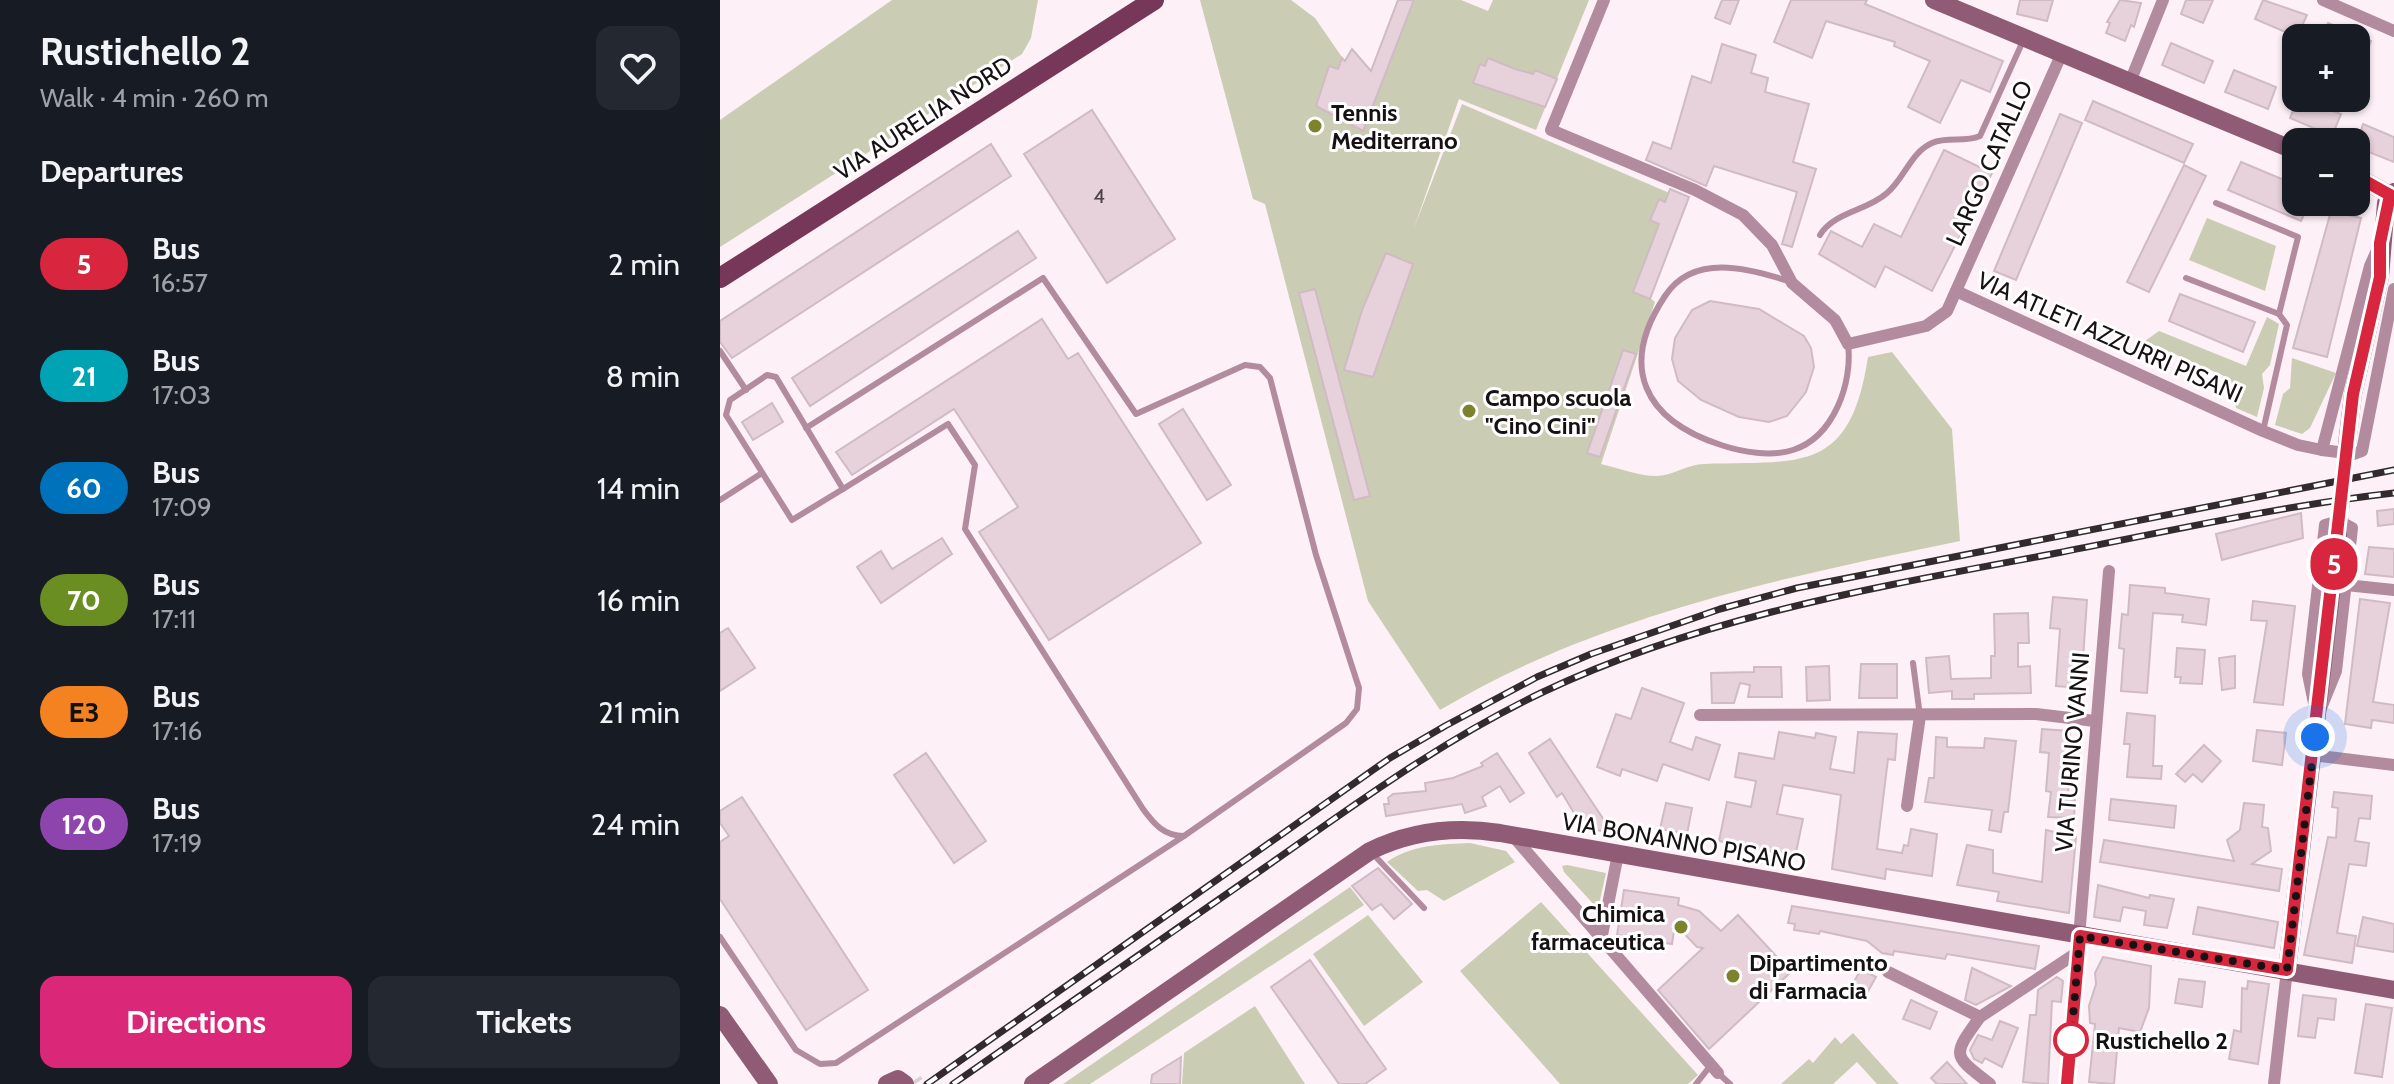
<!DOCTYPE html>
<html lang="en">
<head>
<meta charset="utf-8">
<style>
  body { margin:0; font-family:Cabin,sans-serif; background:#242831; color:#f1f3f6; height:100vh; display:flex; flex-direction:column; font-size:30px; white-space:nowrap }
  * { box-sizing:border-box; margin:0 }
  p { font-size:26px; color:#9ea1a6 }
  .icon { flex:none; width:44px; height:44px; fill:none; stroke:currentColor; stroke-width:2; stroke-linecap:round; stroke-linejoin:round }
  .map { position:relative; flex:1; overflow:hidden }
  .side { display:flex; flex-direction:column; background:#171b24; width:720px }
  .side>* { flex:none }
  .badge { padding:0 16px; border-radius:26px; font-size:28px; line-height:52px }
  .buttons { position:absolute; left:1562px; top:24px; display:grid; gap:16px }
  .buttons a { display:grid; place-items:center; width:88px; height:88px; border-radius:16px; background:#171b24; box-shadow:0 2px 6px #0004; font-size:40px }
  .you { position:absolute; width:40px; height:40px; margin:-20px; border:6px solid #fff; border-radius:50%; background:#1a73e8; box-shadow:0 0 0 12px #1a73e833 }
  .map>.badge { position:absolute; translate:-50% -50%; box-shadow:0 0 0 4px #fff }
  h2 { padding:0 40px; font-size:30px; line-height:72px }
  .round { display:grid; place-items:center; flex:none; width:84px; height:84px; border-radius:16px; background:#242831 }
  .head { display:flex; align-items:center; justify-content:space-between; height:136px; padding:0 40px }
  h1 { font-size:38px; font-weight:700; line-height:60px }
  .cta { display:flex; gap:16px; margin-top:auto; padding:16px 40px }
  .cta a { flex:1; height:92px; border-radius:16px; background:#db2777; color:#fff; font-size:32px; font-weight:700; line-height:92px; text-align:center }
  .cta a+a { background:#242831; color:#f1f3f6 }
  ul { padding:0; list-style:none }
  li { display:flex; align-items:center; gap:24px; height:112px; padding:0 40px }
  li div { flex:1 }
  li b { display:block; font-size:30px }
  li em { font-style:normal }
  li .badge { min-width:88px; font-weight:700; text-align:center }
  main { display:flex; flex:1; min-height:0 }
  .map>svg:first-child { display:block }
  .green { fill:#cacdb3 }
  .building { fill:#e7d1db; stroke:#d0bbc4; stroke-width:2 }
  .lines { fill:none; stroke-linecap:round; stroke-linejoin:round }
  .secondary-tunnel { stroke:#dbcfd4; stroke-width:18; stroke-dasharray:18 9; stroke-linecap:butt }
  .lane { stroke:#b28c9e; stroke-width:6 }
  .street { stroke:#b28c9e; stroke-width:12 }
  .secondary { stroke:#905b75; stroke-width:18 }
  .primary { stroke:#763758; stroke-width:20 }
  .rail-casing { stroke:#322a2d; stroke-width:7 }
  .rail { stroke:#fff; stroke-width:4; stroke-dasharray:12; stroke-linecap:butt }
  .line-casing { stroke:#fff; stroke-width:18 }
  .line { stroke:#d7263d; stroke-width:12 }
  .walk { stroke:#181114; stroke-width:8; stroke-dasharray:0 14.4 }
  .poi-dot { fill:#7d822d; stroke:#fff; stroke-width:3 }
  .stop-dot { fill:#fff; stroke:#d7263d; stroke-width:4 }
  .labels { text-anchor:middle; dominant-baseline:central; stroke-width:6; stroke-linejoin:round; paint-order:stroke }
  .number-label { font-size:20px; fill:#4c4146 }
  .poi-label { font-size:24px; font-weight:bold; fill:#181114; stroke:#fff; text-anchor:start }
  .street-label { font-size:24px; fill:#181114; stroke:#fff }
  .stop-label { font-size:24px; font-weight:bold; fill:#181114; stroke:#fff; text-anchor:start }
</style>
</head>
<body>
<main>
<section class="side">
<div class="head"><div><h1>Rustichello 2</h1><p>Walk · 4 min · 260 m</p></div><a class="round"><svg class="icon" aria-label="heart" viewBox="0 0 24 24"><path d="M12 20l-8-8c-3-5 5-10 8-4 3-6 11-1 8 4z"/></svg></a></div>
<h2>Departures</h2>
<ul>
<li><span class="badge" style="background:#d7263d;color:#fff">5</span><div><b>Bus</b><p>16:57</p></div><em>2 min</em></li>
<li><span class="badge" style="background:#00a3b4;color:#fff">21</span><div><b>Bus</b><p>17:03</p></div><em>8 min</em></li>
<li><span class="badge" style="background:#0072bc;color:#fff">60</span><div><b>Bus</b><p>17:09</p></div><em>14 min</em></li>
<li><span class="badge" style="background:#6b8e23;color:#fff">70</span><div><b>Bus</b><p>17:11</p></div><em>16 min</em></li>
<li><span class="badge" style="background:#f58220;color:#111">E3</span><div><b>Bus</b><p>17:16</p></div><em>21 min</em></li>
<li><span class="badge" style="background:#8e44ad;color:#fff">120</span><div><b>Bus</b><p>17:19</p></div><em>24 min</em></li>
</ul>
<div class="cta"><a>Directions</a><a>Tickets</a></div>
</section>
<div class="map">
<svg width="1674" height="1084" viewBox="0 0 1674 1084">
  <rect width="100%" height="100%" fill="#fdf0f6"/>
  <g class="green">
    <polygon points="172,0 318,0 311,38 302,54 0,247 0,120"/>
    <path d="M480,0H571L595,18L635,76L656,95L694,0H741L768,11L773,0H869L816,130L739,99L694,228L742,104L968,201L930,298L935,302L881,464C898,468 919,476 936,476C952,476 968,464 984,464C1082,461 1130,474 1148,357L1172,352L1232,429L1240,541C1061,578 879,615 720,710L648,601L545,204L533,199Z"/>
    <polygon points="1487,218 1556,246 1545,291 1469,260"/>
    <polygon points="1547,317 1559,324 1550,365 1542,374 1544,388 1537,417 1516,408 1511,379 1425,341 1439,331 1526,366"/>
    <polygon points="1572,358 1616,373 1590,428 1582,434 1555,425 1563,394 1570,388"/>
    <path d="M750,843L786,851L795,862L724,901L707,890L698,891L667,862C691,845 721,844 750,843Z"/>
    <polygon points="847,865 886,873 878,909 844,872 842,866"/>
    <polygon points="630,887 644,905 370,1084 343,1084"/>
    <polygon points="821,902 978,1075 968,1084 840,1084 740,971"/>
    <polygon points="648,915 703,982 644,1026 593,954"/>
    <polygon points="535,1006 585,1084 462,1084 464,1053"/>
    <polygon points="1133,1033 1179,1084 1157,1084 1137,1062 1113,1084 1061,1084 1089,1059 1093,1063 1115,1037 1121,1044"/>
  </g>
  <g class="building">
    <polygon points="678,0 694,0 643,131 596,106 609,66 618,69 622,58 625,61 632,49 651,71"/>
    <polygon points="1002,0 1019,0 1010,24 995,18"/>
    <polygon points="1071,0 1147,0 1145,4 1283,61 1270,92 1241,80 1220,123 1188,107 1210,61 1174,46 1175,42 1106,21 1092,58 1054,42"/>
    <polygon points="1300,0 1333,0 1327,21 1297,14"/>
    <polygon points="1400,0 1421,3 1414,27 1411,25 1405,41 1386,33 1390,23 1387,22"/>
    <polygon points="1466,0 1493,0 1483,23 1461,14"/>
    <polygon points="1543,0 1587,15 1577,37 1535,19"/>
    <polygon points="1608,23 1651,41 1636,77 1636,38 1602,38"/>
    <polygon points="1451,43 1493,61 1484,83 1442,65"/>
    <polygon points="1002,44 1036,55 1031,73 1048,78 1045,92 1089,104 1073,162 1096,169 1072,247 1062,244 1077,192 994,166 986,186 926,160 933,142 951,149 972,76 991,83"/>
    <polygon points="768,58 795,69 813,74 815,70 837,79 825,107 753,83 760,64 765,66"/>
    <polygon points="1514,70 1556,87 1548,109 1505,92"/>
    <polygon points="1578,98 1621,114 1612,136 1570,118"/>
    <polygon points="1373,101 1473,144 1464,163 1365,120"/>
    <polygon points="372,110 455,239 387,283 304,154"/>
    <polygon points="1340,114 1362,123 1296,280 1274,271"/>
    <polygon points="1643,124 1674,137 1674,162 1636,147"/>
    <polygon points="271,144 291,176 12,358 0,342 0,321"/>
    <polygon points="1224,150 1272,173 1212,291 1165,266 1155,287 1099,254 1111,231 1142,247 1154,224 1181,237"/>
    <polygon points="1521,162 1576,185 1576,202 1590,202 1581,221 1508,190"/>
    <polygon points="1464,165 1486,176 1429,292 1407,282"/>
    <polygon points="950,189 969,197 930,299 913,292 939,224 930,220 939,199 945,202"/>
    <polygon points="1611,211 1641,218 1607,357 1573,348"/>
    <polygon points="298,231 316,258 90,406 72,378"/>
    <polygon points="666,253 693,264 653,377 624,370 642,310"/>
    <polygon points="595,289 650,496 634,500 579,293"/>
    <polygon points="1460,294 1535,322 1523,352 1449,321"/>
    <polygon points="990,301 1039,309 1084,336 1091,348 1094,367 1086,392 1067,416 1049,422 1019,417 981,400 958,381 952,359 955,338 972,310"/>
    <polygon points="322,319 348,359 358,353 481,543 329,640 259,532 298,507 234,409 132,475 116,452"/>
    <polygon points="903,350 916,354 880,457 867,453"/>
    <polygon points="52,403 63,422 33,440 22,422"/>
    <polygon points="463,409 511,485 487,500 439,424"/>
    <polygon points="1674,509 1674,524 1658,526 1657,511"/>
    <polygon points="1581,513 1583,538 1502,560 1496,534"/>
    <polygon points="222,538 232,554 161,603 137,567 161,551 172,569"/>
    <polygon points="1649,547 1674,549 1674,577 1645,574"/>
    <polygon points="1410,585 1445,588 1445,593 1489,599 1486,625 1462,622 1463,615 1433,613 1427,693 1401,691 1404,649 1399,648 1402,614 1408,615"/>
    <polygon points="1333,597 1367,600 1361,688 1336,686 1340,629 1330,628"/>
    <polygon points="1640,599 1670,603 1653,702 1674,705 1674,723 1652,720 1651,728 1625,724"/>
    <polygon points="1533,601 1575,606 1563,705 1534,702 1547,621 1531,620"/>
    <polygon points="1308,613 1309,643 1298,643 1298,667 1310,666 1311,693 1254,694 1254,699 1232,699 1232,691 1209,693 1206,658 1229,656 1231,679 1271,678 1271,656 1275,656 1274,614"/>
    <polygon points="8,628 35,668 0,691 0,633"/>
    <polygon points="1457,648 1485,650 1482,684 1460,683 1461,677 1455,677"/>
    <polygon points="1515,656 1515,688 1502,690 1499,658"/>
    <polygon points="1141,664 1177,664 1177,698 1139,698"/>
    <polygon points="1109,666 1110,700 1087,701 1086,667"/>
    <polygon points="1034,667 1061,667 1062,697 1028,697 1030,685 1020,683 1014,703 992,703 991,673 1034,672"/>
    <polygon points="922,688 964,703 950,742 972,750 976,737 1000,745 989,780 943,764 937,781 902,769 900,776 877,767 896,714 911,719"/>
    <polygon points="1407,713 1435,716 1433,766 1442,766 1441,779 1407,777 1410,744 1404,744"/>
    <polygon points="1322,729 1350,731 1348,799 1355,800 1354,818 1328,817 1331,792 1326,791 1329,753 1320,752"/>
    <polygon points="1537,730 1566,733 1562,765 1533,761"/>
    <polygon points="1059,732 1095,738 1096,733 1116,737 1110,769 1134,773 1138,732 1177,734 1175,760 1168,759 1157,849 1182,853 1184,845 1188,846 1191,829 1217,834 1212,876 1166,869 1165,879 1112,869 1121,795 1088,789 1063,785 1057,814 1083,819 1075,857 999,841 1007,802 1031,807 1036,781 1015,777 1019,753 1054,759"/>
    <polygon points="1216,737 1227,738 1227,747 1264,748 1265,738 1296,741 1288,812 1284,812 1281,832 1269,830 1272,810 1205,802 1209,778 1214,778"/>
    <polygon points="830,739 884,820 883,831 856,828 857,818 842,793 837,797 809,753"/>
    <polygon points="1484,745 1501,761 1482,782 1473,774 1465,782 1456,774"/>
    <polygon points="206,753 266,841 234,863 174,775"/>
    <polygon points="777,753 804,793 790,802 780,786 762,797 766,806 745,813 742,804 666,816 664,804 669,804 668,798 673,794 706,791 705,783 733,778 763,766 761,763"/>
    <polygon points="1614,792 1652,796 1650,819 1639,818 1635,841 1649,843 1646,866 1629,864 1617,933 1636,936 1632,963 1584,955 1608,837 1616,838 1618,808 1612,807"/>
    <polygon points="22,797 148,990 86,1030 0,899 0,842 9,836 0,823 0,811"/>
    <polygon points="1391,799 1456,806 1454,828 1389,820"/>
    <polygon points="946,803 972,808 967,834 940,829"/>
    <polygon points="1524,803 1544,805 1542,827 1548,828 1551,851 1532,864 1562,869 1559,891 1380,862 1384,840 1514,861 1507,840 1520,830"/>
    <polygon points="1326,830 1356,837 1349,913 1277,901 1279,892 1237,885 1247,845 1273,850 1273,873 1322,882"/>
    <polygon points="658,868 692,904 674,919 661,904 652,910 632,886"/>
    <polygon points="1378,885 1429,898 1430,895 1454,899 1447,928 1424,925 1426,911 1403,907 1400,921 1374,917"/>
    <polygon points="904,890 959,898 958,905 979,911 1001,931 1018,915 1071,972 989,1049 938,990 983,948 977,947 955,924 952,944 897,935"/>
    <polygon points="1072,906 1319,946 1315,969 1227,954 1225,959 1174,951 1173,955 1162,953 1147,941 1100,931 1099,934 1074,930 1075,924 1068,923"/>
    <polygon points="1478,907 1558,922 1554,948 1473,934"/>
    <polygon points="1643,917 1674,924 1674,952 1637,946"/>
    <polygon points="1383,957 1431,966 1429,1008 1420,1032 1399,1028 1394,1084 1369,1082 1375,1024 1370,1023 1369,1006 1376,984 1375,973"/>
    <polygon points="590,960 666,1069 645,1084 619,1084 551,987"/>
    <polygon points="1252,968 1291,986 1256,1005 1245,1000"/>
    <polygon points="1141,969 1156,977 1146,995 1131,987"/>
    <polygon points="1337,977 1343,981 1341,1002 1332,1001 1328,1084 1303,1082 1310,1015 1316,1015 1318,990"/>
    <polygon points="1459,979 1485,982 1482,1007 1455,1003"/>
    <polygon points="1528,981 1549,984 1538,1064 1509,1059 1514,1030 1521,1032 1522,988 1527,989"/>
    <polygon points="1583,995 1616,999 1614,1020 1598,1018 1595,1038 1578,1036"/>
    <polygon points="1191,1000 1217,1012 1210,1029 1183,1019"/>
    <polygon points="1646,1004 1672,1008 1662,1077 1635,1073"/>
    <polygon points="1280,1021 1298,1028 1282,1067 1265,1058 1262,1063 1254,1059 1250,1050 1258,1035 1272,1040"/>
    <polygon points="461,1057 460,1084 431,1084 432,1075"/>
    <polygon points="1227,1062 1247,1084 1217,1084 1211,1078"/>
  </g>
  <g class="lines">
    <g class="secondary-tunnel">
      <polyline points="1618,535 1627,444"/>
      <polyline points="193,1081 195,1084"/>
    </g>
    <g class="lane">
      <polyline points="1496,203 1578,237 1559,314"/>
      <path d="M1100,235C1114,212 1147,211 1167,193C1184,179 1191,152 1212,143C1228,136 1244,143 1260,136L1303,41"/>
      <polyline points="1466,278 1559,314 1567,325 1543,431"/>
      <path d="M1068,281C1028,268 973,253 945,296C898,367 924,420 1001,445C1022,452 1051,457 1073,450C1114,437 1133,382 1128,344"/>
      <polyline points="0,351 26,390"/>
      <polygon points="47,375 56,377 123,489 72,520 6,415 10,400"/>
      <path d="M86,428L323,278L416,414L525,365L540,367L550,378L596,555L639,688L637,709L626,723L464,836C444,836 434,824 423,809L245,529L255,465L228,424L123,489"/>
      <polyline points="0,500 42,473"/>
      <polyline points="1193,663 1200,716"/>
      <polyline points="653,854 704,908"/>
      <polyline points="0,937 76,1050 100,1064 116,1063 464,836"/>
      <polyline points="998,1073 1010,1084"/>
      <polyline points="976,1084 991,1065"/>
    </g>
    <g class="street">
      <polyline points="884,0 831,130 975,190 1023,215 1052,245 1072,283 1115,320 1128,344 1206,326 1227,311 1342,53"/>
      <polyline points="1603,0 1674,31"/>
      <polyline points="1410,82 1443,0"/>
      <polyline points="1659,246 1650,266 1602,450 1634,454 1642,451 1674,289"/>
      <polyline points="1236,291 1543,431 1578,445 1602,450"/>
      <polygon points="1619,521 1632,528 1616,671 1597,718 1588,674 1605,525"/>
      <polyline points="1626,585 1674,590"/>
      <polyline points="980,715 1316,714 1375,721"/>
      <polyline points="1592,755 1674,765"/>
      <polyline points="1187,806 1200,716"/>
      <polyline points="793,836 998,1073"/>
      <polyline points="881,940 898,854"/>
      <polyline points="1168,972 1260,1017 1358,952"/>
      <path d="M1260,1017C1231,1057 1233,1055 1270,1084"/>
      <polyline points="1347,1084 1389,571"/>
      <polyline points="1554,1084 1567,970"/>
    </g>
    <g class="secondary">
      <polyline points="1214,0 1576,151"/>
      <polyline points="1636,176 1670,195"/>
      <polyline points="1627,444 1633,394 1660,277 1666,203 1674,192"/>
      <polyline points="1567,970 1618,535"/>
      <polyline points="0,1015 49,1084"/>
      <polyline points="167,1084 178,1079 185,1084"/>
      <path d="M313,1084L650,851C691,831 734,826 780,833L1674,990"/>
    </g>
    <polyline class="primary" points="0,278 434,0"/>
    <g class="rail-casing">
      <g id="rail">
        <polyline points="207,1084 670,758 725,726 817,677 871,654 1000,609 1077,588 1674,470"/>
        <path d="M233,1084C338,1011 443,939 547,866C637,803 724,739 823,692C985,615 1163,586 1337,553C1449,531 1560,506 1674,493"/>
      </g>
    </g>
    <use href="#rail" class="rail"/>
  </g>
  <g class="lines">
    <g class="line-casing">
      <polyline id="line" points="1347,1084 1360,936 1567,970 1633,394 1660,277 1660,243 1670,195 1636,176"/>
    </g>
    <use href="#line" class="line"/>
    <polyline class="walk" points="1351,1040 1360,936 1567,970 1595,737"/>
  </g>
  <g class="poi-dot">
    <circle cx="595" cy="126" r="8"/>
    <circle cx="749" cy="411" r="8"/>
    <circle cx="961" cy="927" r="8"/>
    <circle cx="1013" cy="976" r="8"/>
  </g>
  <circle class="stop-dot" cx="1351" cy="1040" r="16"/>
  <g class="labels">
    <g class="number-label">
      <text x="379" y="196">4</text>
    </g>
    <g class="poi-label">
      <text x="611" y="112">Tennis<tspan x="611" dy="28">Mediterrano</tspan></text>
      <text x="765" y="397">Campo scuola<tspan x="765" dy="28">"Cino Cini"</tspan></text>
      <text x="945" y="913" text-anchor="end">Chimica<tspan x="945" dy="28">farmaceutica</tspan></text>
      <text x="1029" y="962">Dipartimento<tspan x="1029" dy="28">di Farmacia</tspan></text>
    </g>
    <g class="street-label">
      <text transform="translate(203 118) rotate(-33)">VIA AURELIA NORD</text>
      <text transform="translate(1269 163) rotate(-66)">LARGO CATALLO</text>
      <text transform="translate(1390 337) rotate(24)">VIA ATLETI AZZURRI PISANI</text>
      <text transform="translate(1352 752) rotate(-85)">VIA TURINO VANNI</text>
      <text transform="translate(964 842) rotate(10)">VIA BONANNO PISANO</text>
    </g>
    <g class="stop-label">
      <text x="1375" y="1040">Rustichello 2</text>
    </g>
  </g>
</svg>
<div class="buttons">
<a>+</a>
<a>−</a>
</div>
<div class="you" style="left:1595px;top:737px"></div>
<b class="badge" style="left:1614px;top:564px;background:#d7263d;color:#fff">5</b>
</div>
</main>
</body>
</html>
